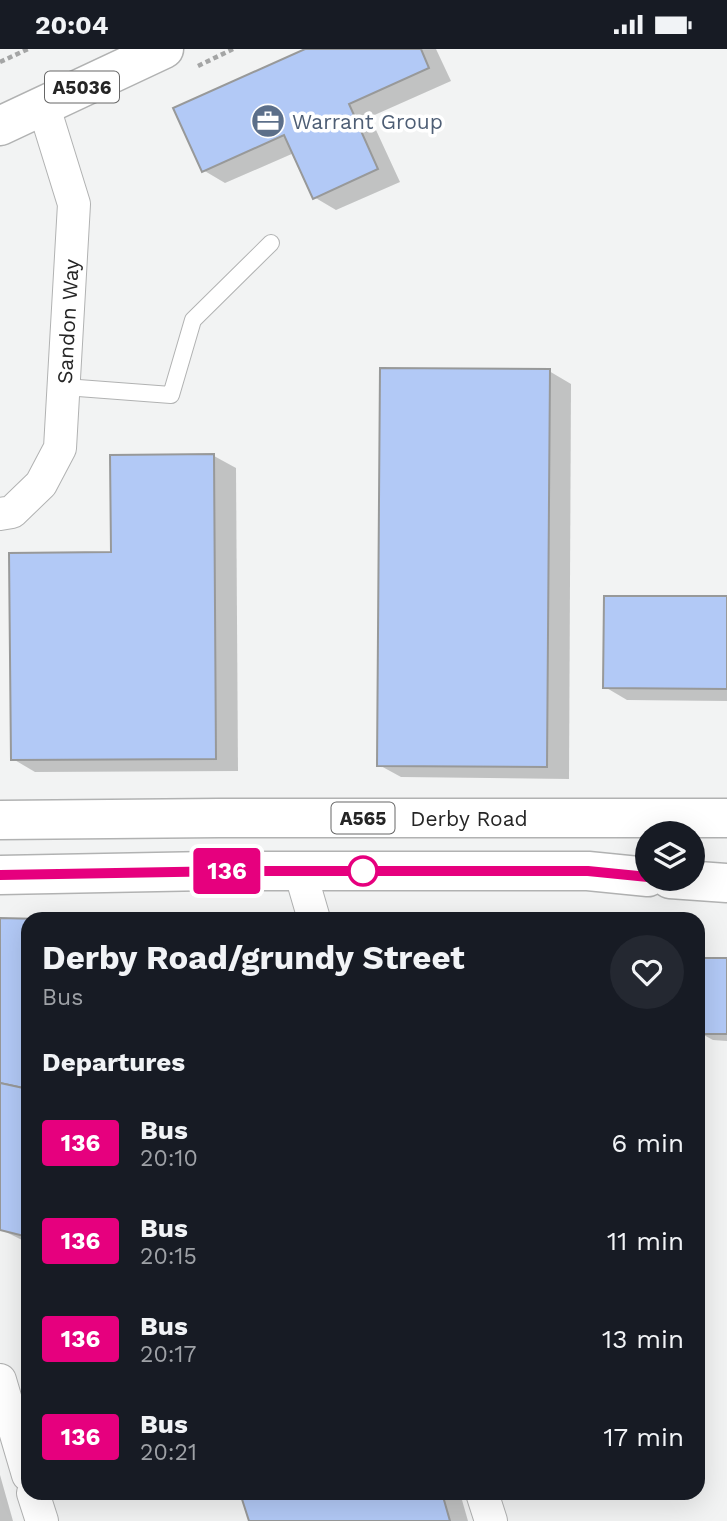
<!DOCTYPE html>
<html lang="en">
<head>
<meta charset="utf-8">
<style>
  body { margin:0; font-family:"Work Sans",sans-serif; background:#242831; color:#f1f3f6; height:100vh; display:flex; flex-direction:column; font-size:26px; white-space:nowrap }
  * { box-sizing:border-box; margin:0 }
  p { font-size:23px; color:#9ea1a6 }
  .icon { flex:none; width:38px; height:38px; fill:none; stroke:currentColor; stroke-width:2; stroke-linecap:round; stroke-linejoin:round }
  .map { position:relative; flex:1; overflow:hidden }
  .side { position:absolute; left:21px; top:863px; width:684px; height:588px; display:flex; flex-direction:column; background:#171b24; border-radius:21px; box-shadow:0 7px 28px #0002 }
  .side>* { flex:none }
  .badge { padding:0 14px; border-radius:5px; font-size:24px; line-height:46px }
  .tools { position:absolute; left:635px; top:772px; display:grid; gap:14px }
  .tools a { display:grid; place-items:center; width:70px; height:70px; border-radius:50%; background:#171b24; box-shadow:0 7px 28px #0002; font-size:35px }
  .map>.badge { position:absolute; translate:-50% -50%; box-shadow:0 0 0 4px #fff }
  h2 { padding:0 21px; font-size:26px; line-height:63px }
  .round { display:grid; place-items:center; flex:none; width:74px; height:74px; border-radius:37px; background:#242831 }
  .overview { display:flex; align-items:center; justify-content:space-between; height:119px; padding:0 21px }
  h1 { font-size:33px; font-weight:700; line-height:52px }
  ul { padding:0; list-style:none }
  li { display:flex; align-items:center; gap:21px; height:98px; padding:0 21px }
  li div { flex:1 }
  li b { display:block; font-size:26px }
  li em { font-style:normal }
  li .badge { min-width:77px; font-weight:700; text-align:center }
  .status { display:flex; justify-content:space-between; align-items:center; height:49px; padding:0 35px; background:#171b24; direction:ltr }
  .status svg { height:19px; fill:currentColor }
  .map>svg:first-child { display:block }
  .shadow { fill:#0003 }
  .building { fill:#b2c9f6; stroke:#989999; stroke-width:2 }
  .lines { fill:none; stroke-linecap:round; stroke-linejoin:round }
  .service-casing { stroke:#b1b2b2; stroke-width:18 }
  .minor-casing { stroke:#b1b2b2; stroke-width:34 }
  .primary-casing { stroke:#b1b2b2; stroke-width:41 }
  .trunk-casing { stroke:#b1b2b2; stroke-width:41 }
  .path { stroke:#a4a5a5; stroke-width:4.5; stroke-dasharray:5 3.5; stroke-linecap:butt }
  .service { stroke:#fff; stroke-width:16 }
  .minor { stroke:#fff; stroke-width:32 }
  .primary { stroke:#fff; stroke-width:38 }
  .trunk { stroke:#fff; stroke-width:38 }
  .line-casing { stroke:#fff; stroke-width:16 }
  .line { stroke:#e6007e; stroke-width:10 }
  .stop-dot { fill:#fff; stroke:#e6007e; stroke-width:3.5 }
  .labels { text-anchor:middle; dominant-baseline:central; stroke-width:7; stroke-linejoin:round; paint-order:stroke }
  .shield { fill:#fff; stroke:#666; stroke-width:2 }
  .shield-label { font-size:19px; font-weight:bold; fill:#252525 }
  .service-label { font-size:21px; fill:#4e5e75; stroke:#fff; text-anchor:start }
  .street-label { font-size:21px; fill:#252525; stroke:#fff }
</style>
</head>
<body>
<div class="status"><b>20:04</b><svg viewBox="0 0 49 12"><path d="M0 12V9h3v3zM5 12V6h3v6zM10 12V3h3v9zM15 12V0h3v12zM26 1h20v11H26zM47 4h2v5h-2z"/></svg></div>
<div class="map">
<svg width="727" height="1472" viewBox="0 0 727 1472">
  <rect width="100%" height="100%" fill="#f2f3f3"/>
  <g class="shadow">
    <polygon points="309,0 436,0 451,32 370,68 400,133 336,161 314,148 294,104 225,134 203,121"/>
    <polygon points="549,322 571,335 569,730 401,728 379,716"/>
    <polygon points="214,407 236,419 238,722 35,723 13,710 112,504"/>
    <polygon points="727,549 727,652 627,651 605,638"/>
    <polygon points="0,871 28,871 28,1194 0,1180"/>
    <polygon points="727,911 727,992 713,991 700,984"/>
    <polygon points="0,1426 13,1472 0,1472"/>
    <polygon points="242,1444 460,1444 468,1472 251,1472"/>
  </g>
  <g class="building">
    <polygon points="305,0 421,0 429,19 349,55 378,120 313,150 284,86 202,123 173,59"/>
    <polygon points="380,319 550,320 547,718 377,717"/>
    <polygon points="214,405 216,710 11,711 9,504 111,503 110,406"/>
    <polygon points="604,547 727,547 727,640 603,639"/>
    <polygon points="0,869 42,870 28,870 28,1040 0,1034"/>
    <polygon points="699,909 727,909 727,985 698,985"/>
    <polygon points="0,1034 28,1040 28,1188 0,1181"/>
    <polygon points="240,1444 442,1444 450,1472 249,1472"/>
  </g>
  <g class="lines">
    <g class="service-casing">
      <polyline id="service" points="65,338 171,346 193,271 271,194"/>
    </g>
    <g class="minor-casing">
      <g id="minor">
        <path id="s1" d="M0,465L12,463L41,435L60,399L74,155L43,55"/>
        <polyline points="300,822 314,870"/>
        <polyline points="0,1331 28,1426"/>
        <polyline points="33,1444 42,1472"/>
        <polyline points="482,1444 491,1472"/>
      </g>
    </g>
    <g class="primary-casing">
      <polyline id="primary" points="0,77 164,0"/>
    </g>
    <g class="trunk-casing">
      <g id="trunk">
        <path id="s2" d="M0,771L219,769H727"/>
        <polyline points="0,826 209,822 588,822 648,828"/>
        <polyline points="670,830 727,834"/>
      </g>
    </g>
    <g class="path">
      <polyline points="0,13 28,0"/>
      <polyline points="198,17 233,0"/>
    </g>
    <use href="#service" class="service"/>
    <use href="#minor" class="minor"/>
    <use href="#primary" class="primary"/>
    <use href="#trunk" class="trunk"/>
  </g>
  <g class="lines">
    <g class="line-casing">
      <polyline id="line" points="0,826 232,822 588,822 648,828"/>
    </g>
    <use href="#line" class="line"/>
  </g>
  <defs>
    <g id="office-disc" transform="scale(1.75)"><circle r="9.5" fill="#5c6f8a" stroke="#fff"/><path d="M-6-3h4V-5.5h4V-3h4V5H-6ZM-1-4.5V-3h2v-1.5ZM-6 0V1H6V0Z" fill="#fff"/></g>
  </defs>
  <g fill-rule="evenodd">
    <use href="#office-disc" x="268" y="72"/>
  </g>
  <circle class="stop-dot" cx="363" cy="822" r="14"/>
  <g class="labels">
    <g class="shield">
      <rect x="45" y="22.5" width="74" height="31" rx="5"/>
      <rect x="331.5" y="753.5" width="63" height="31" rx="5"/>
    </g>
    <g class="shield-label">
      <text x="82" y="38">A5036</text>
      <text x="363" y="769">A565</text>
    </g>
    <g class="service-label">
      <text x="292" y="72">Warrant Group</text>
    </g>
    <g class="street-label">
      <text stroke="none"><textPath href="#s1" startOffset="220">Sandon Way</textPath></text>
      <text stroke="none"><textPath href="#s2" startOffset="469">Derby Road</textPath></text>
    </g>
  </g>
</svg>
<div class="tools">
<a><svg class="icon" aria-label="layers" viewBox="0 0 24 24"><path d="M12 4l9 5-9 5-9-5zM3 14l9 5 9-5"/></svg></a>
</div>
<b class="badge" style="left:227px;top:822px;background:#e6007e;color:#fff">136</b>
<section class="side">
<div class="overview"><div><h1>Derby Road/grundy Street</h1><p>Bus</p></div><a class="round"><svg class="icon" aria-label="heart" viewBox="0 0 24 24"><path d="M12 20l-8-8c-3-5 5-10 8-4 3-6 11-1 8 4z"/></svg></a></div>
<h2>Departures</h2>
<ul>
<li><span class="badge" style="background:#e6007e;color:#fff">136</span><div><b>Bus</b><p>20:10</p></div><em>6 min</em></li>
<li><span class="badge" style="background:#e6007e;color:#fff">136</span><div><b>Bus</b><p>20:15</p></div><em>11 min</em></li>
<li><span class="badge" style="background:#e6007e;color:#fff">136</span><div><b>Bus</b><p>20:17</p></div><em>13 min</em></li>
<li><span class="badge" style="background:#e6007e;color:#fff">136</span><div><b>Bus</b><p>20:21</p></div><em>17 min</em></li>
</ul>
</section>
</div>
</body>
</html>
